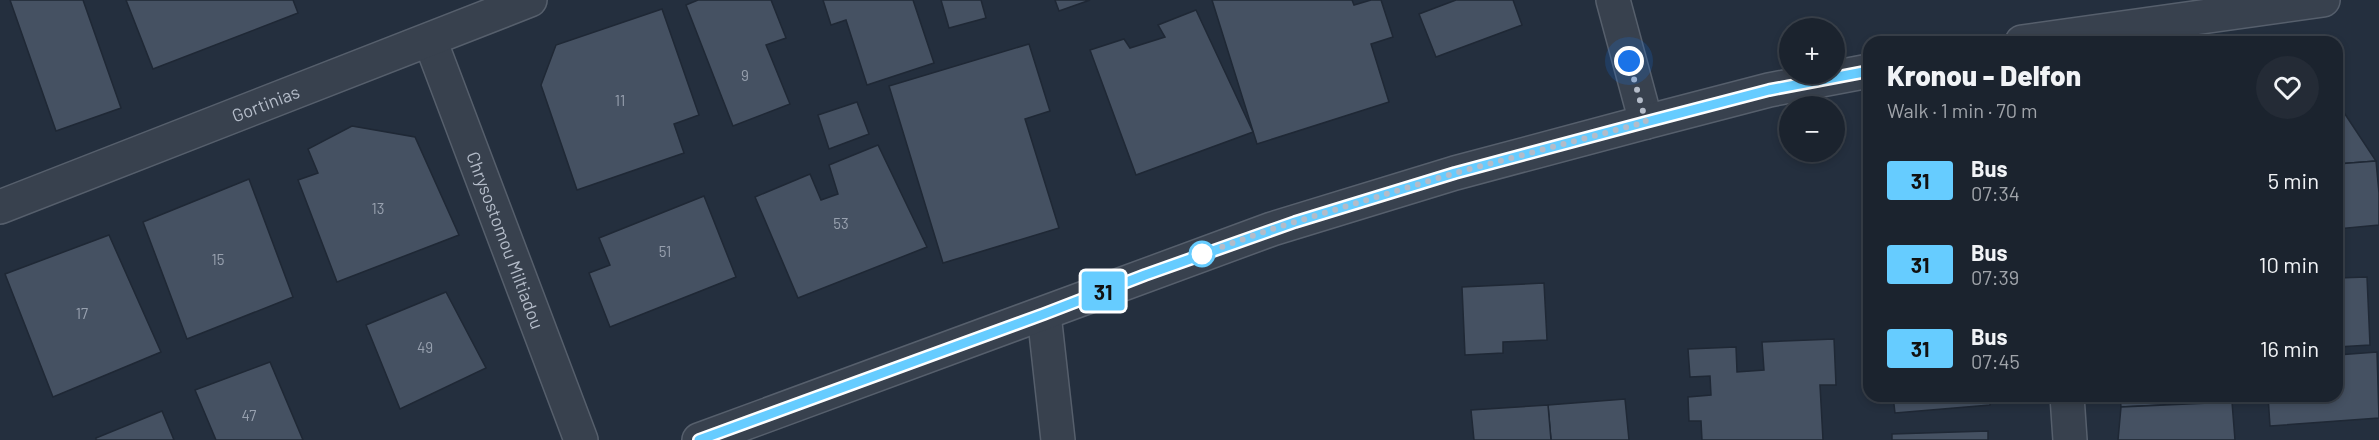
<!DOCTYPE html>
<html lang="en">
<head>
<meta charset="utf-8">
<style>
  body { margin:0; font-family:Barlow,sans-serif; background:#242b36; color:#f1f3f6; height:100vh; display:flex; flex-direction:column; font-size:22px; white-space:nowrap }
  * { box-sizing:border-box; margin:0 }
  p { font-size:20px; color:#a0a4aa }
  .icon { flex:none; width:33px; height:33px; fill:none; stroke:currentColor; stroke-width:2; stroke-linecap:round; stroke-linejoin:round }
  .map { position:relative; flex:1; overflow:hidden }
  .panel { position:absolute; left:1863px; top:36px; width:480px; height:366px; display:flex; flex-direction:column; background:#1b232e; border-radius:18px; box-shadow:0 3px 9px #0003,0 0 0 2px #39404a }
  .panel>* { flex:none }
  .badge { padding:0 12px; border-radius:4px; font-size:21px; line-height:39px }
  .tools { position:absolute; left:1779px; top:18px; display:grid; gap:12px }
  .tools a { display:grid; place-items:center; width:66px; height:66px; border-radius:50%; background:#1b232e; box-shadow:0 3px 9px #0003,0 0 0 2px #39404a; font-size:30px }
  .you { position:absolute; width:30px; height:30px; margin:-15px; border:4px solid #fff; border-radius:50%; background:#1a73e8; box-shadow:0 0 0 9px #1a73e833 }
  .map>.badge { position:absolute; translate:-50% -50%; box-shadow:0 0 0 3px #fff }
  .round { display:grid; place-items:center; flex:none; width:63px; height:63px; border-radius:32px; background:#242b36 }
  .summary { display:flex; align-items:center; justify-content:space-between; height:102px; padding:0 24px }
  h1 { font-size:28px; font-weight:800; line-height:45px }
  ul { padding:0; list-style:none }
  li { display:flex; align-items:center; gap:18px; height:84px; padding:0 24px }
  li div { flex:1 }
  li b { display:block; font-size:22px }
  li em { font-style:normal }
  li .badge { min-width:66px; font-weight:700; text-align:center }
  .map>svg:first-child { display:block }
  .building { fill:#455162; stroke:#1f2835; stroke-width:1.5 }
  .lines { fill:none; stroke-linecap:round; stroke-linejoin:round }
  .minor-casing { stroke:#565f6c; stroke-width:36 }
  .tertiary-casing { stroke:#565f6c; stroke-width:36 }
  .minor { stroke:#38414e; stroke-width:33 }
  .tertiary { stroke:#38414e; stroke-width:33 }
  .line-casing { stroke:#fff; stroke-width:14 }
  .line { stroke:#6cf; stroke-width:9 }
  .walk { stroke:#b4bcc9; stroke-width:6; stroke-dasharray:0 10.8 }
  .stop-dot { fill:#fff; stroke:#6cf; stroke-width:3 }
  .labels { text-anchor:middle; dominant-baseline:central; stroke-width:4.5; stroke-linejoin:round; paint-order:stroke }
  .number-label { font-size:15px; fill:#98a1af }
  .street-label { font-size:18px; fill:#b4bcc9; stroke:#1d2633 }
</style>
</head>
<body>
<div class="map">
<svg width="2379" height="440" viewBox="0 0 2379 440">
  <rect width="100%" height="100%" fill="#242f3e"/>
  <g class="building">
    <polygon points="10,0 83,0 121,108 56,131"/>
    <polygon points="126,0 293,0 298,13 153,69"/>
    <polygon points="698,0 771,0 786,38 766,45 790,104 733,126 686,5"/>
    <polygon points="823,0 913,0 934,63 867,85 846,20 831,25"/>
    <polygon points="941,0 981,0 986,18 949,28"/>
    <polygon points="1055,0 1090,0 1059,11"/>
    <polygon points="1212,0 1352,0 1354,5 1371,0 1381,0 1393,37 1371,44 1389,102 1257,144"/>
    <polygon points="1456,0 1513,0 1522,25 1436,57 1419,14"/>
    <polygon points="662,9 699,115 674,124 684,153 577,190 541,85 556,45"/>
    <polygon points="1196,10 1253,132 1136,175 1090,50 1124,39 1130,48 1165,37 1158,25"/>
    <polygon points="1029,44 1050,111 1025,119 1059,228 943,263 889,86"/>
    <polygon points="857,102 869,134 829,149 818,115"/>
    <polygon points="2337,102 2376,161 2337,164"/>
    <polygon points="352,126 415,137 459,235 337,282 298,180 318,173 308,149"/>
    <polygon points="878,145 927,247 798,298 755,197 810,174 821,200 838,194 829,165"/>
    <polygon points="2376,161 2379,193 2379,225 2337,229 2337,164"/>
    <polygon points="249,179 293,297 187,339 143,222"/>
    <polygon points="704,196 736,277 610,327 589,273 610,265 599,238"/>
    <polygon points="109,235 161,352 53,397 5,274"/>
    <polygon points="2367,277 2370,345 2337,347 2337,278"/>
    <polygon points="1544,283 1547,340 1503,342 1503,353 1465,355 1462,287"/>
    <polygon points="446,292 486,368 400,409 366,325"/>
    <polygon points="1834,339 1836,385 1820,385 1823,440 1702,440 1701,421 1689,421 1688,397 1711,395 1710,376 1690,377 1688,349 1736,347 1737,372 1764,370 1762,342"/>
    <polygon points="2377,352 2379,418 2270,426 2268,396 2337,396 2337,355"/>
    <polygon points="270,362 303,440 216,440 195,390"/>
    <polygon points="1893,396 1990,396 1990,405 1895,413"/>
    <polygon points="2120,396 2219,396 2219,402 2121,407"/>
    <polygon points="1625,399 1629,440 1551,440 1548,405"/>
    <polygon points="2232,402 2235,440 2118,440 2121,407"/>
    <polygon points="1548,405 1551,440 1474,440 1471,410"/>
    <polygon points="162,411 174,440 96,440 96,438"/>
    <polygon points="1988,431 1988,440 1892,440 1892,434"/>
  </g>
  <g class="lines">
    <g class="minor-casing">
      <g id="minor">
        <polyline points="1613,0 1646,122"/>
        <path id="s1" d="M430,40L581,440"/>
        <path id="s2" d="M0,207L530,0"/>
        <polyline points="1044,314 1058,440"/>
        <polyline points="2067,396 2070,440"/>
      </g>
    </g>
    <g class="tertiary-casing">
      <g id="tertiary">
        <polyline points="2022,42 2323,0"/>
        <polyline points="699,440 1272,229 1455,173 1646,122 1769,90 1869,71"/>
      </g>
    </g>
    <use href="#minor" class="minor"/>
    <use href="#tertiary" class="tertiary"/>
  </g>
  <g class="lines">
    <g class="line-casing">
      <polyline id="line" points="699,440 1044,314 1145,275 1295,222 1455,173 1646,122 1769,90 1869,71"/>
    </g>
    <use href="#line" class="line"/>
    <polyline class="walk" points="1202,254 1272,229 1455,173 1646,122 1629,61"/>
  </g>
  <circle class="stop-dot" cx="1202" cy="254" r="12"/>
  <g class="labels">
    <g class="number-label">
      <text x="745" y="75">9</text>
      <text x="620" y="100">11</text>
      <text x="378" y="208">13</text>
      <text x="841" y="223">53</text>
      <text x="665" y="251">51</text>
      <text x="218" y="259">15</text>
      <text x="82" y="313">17</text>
      <text x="425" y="347">49</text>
      <text x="249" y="415">47</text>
    </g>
    <g class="street-label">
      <text stroke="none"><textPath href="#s2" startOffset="285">Gortinias</textPath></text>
      <text stroke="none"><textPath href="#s1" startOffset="214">Chrysostomou Miltiadou</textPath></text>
    </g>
  </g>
</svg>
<div class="tools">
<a>+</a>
<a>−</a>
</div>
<div class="you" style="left:1629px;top:61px"></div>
<b class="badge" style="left:1103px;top:291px;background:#6cf;color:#111">31</b>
<section class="panel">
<div class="summary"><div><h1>Kronou - Delfon</h1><p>Walk · 1 min · 70 m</p></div><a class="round"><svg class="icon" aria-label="heart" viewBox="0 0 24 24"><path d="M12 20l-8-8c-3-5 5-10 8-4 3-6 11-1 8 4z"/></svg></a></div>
<ul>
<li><span class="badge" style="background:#6cf;color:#111">31</span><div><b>Bus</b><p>07:34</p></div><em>5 min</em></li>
<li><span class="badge" style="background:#6cf;color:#111">31</span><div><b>Bus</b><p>07:39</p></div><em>10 min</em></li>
<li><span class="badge" style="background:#6cf;color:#111">31</span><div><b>Bus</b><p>07:45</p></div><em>16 min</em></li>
</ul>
</section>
</div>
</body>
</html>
